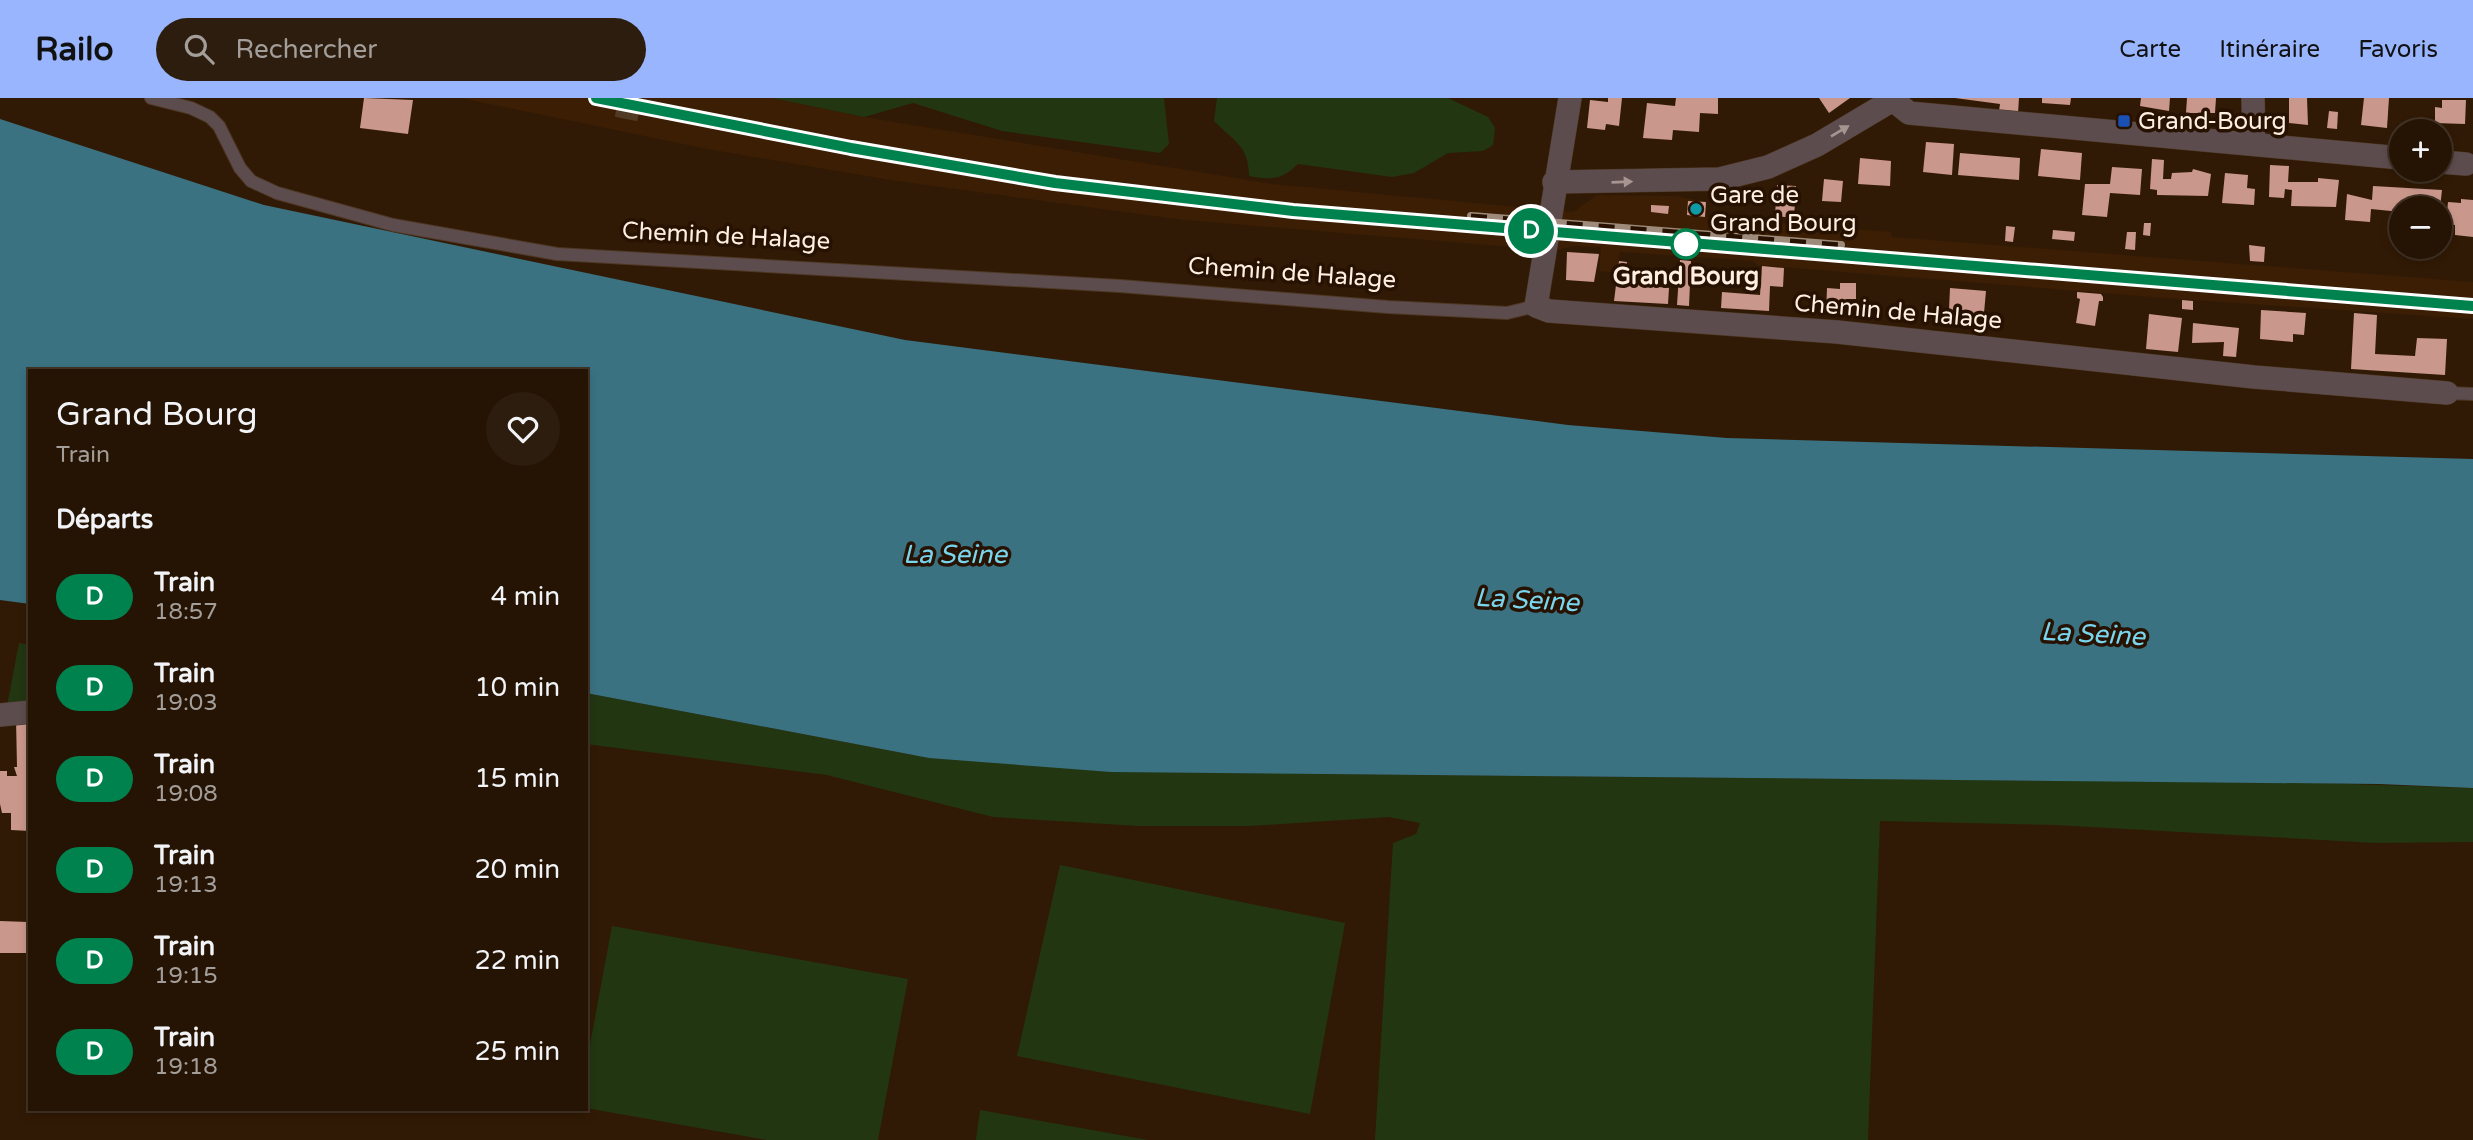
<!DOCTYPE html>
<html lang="fr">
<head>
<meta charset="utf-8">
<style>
  body { margin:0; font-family:"Varela Round",sans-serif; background:#2d1d0e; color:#f1f3f6; height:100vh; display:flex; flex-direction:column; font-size:26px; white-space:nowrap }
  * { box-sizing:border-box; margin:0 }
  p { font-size:23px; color:#a39e9a }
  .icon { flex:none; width:38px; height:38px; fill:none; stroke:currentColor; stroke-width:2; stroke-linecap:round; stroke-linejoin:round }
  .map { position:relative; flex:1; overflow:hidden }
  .drawer { position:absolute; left:28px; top:271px; width:560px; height:742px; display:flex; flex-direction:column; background:#251404; border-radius:0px; box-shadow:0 4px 10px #0003,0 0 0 2px #423326 }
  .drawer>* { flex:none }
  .badge { padding:0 14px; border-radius:23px; font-size:24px; line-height:46px }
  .buttons { position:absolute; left:2389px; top:21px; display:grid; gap:14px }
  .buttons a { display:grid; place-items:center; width:63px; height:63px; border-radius:50%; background:#251404; box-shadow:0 4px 10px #0003,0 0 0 2px #423326; font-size:35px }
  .map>.badge { position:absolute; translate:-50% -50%; box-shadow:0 0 0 4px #fff }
  h2 { padding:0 28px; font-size:26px; line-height:63px }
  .round { display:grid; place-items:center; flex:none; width:74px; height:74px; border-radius:37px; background:#2d1d0e }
  .overview { display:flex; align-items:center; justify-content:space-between; height:119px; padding:0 28px }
  h1 { font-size:33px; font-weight:600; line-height:52px }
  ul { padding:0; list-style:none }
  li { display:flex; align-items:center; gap:21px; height:91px; padding:0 28px }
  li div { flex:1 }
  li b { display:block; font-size:26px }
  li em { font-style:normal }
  li .badge { min-width:77px; font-weight:700; text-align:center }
  header { display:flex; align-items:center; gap:42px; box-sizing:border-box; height:98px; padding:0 35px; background:#99b5fd; color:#111 }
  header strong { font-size:33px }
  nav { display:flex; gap:38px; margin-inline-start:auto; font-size:24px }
  .search { width:490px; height:63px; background:#2d1d0e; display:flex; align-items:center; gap:18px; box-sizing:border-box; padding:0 24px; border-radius:38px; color:#a39e9a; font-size:26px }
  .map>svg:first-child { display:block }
  .built { fill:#3b1e03 }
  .green { fill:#223612 }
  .water { fill:#3a7282 }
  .building { fill:#ca978c }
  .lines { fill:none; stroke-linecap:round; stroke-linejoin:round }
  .minor-tunnel { stroke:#503a26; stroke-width:23; stroke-dasharray:23 11; stroke-linecap:butt }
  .service-casing { stroke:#4e3824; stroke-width:14 }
  .minor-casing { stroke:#4e3824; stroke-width:24 }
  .service { stroke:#5d4c4e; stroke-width:12 }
  .minor { stroke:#5d4c4e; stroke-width:23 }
  .rail-casing { stroke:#9e8a7a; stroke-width:8 }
  .rail { stroke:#271100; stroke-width:5; stroke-dasharray:16; stroke-linecap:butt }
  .oneway { fill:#a69591 }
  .line-casing { stroke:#fff; stroke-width:16 }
  .line { stroke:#00824e; stroke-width:10 }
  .transit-dot { fill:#1a4fb4; stroke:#271100; stroke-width:2.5 }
  .culture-dot { fill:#0f9aa8; stroke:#271100; stroke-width:2.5 }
  .stop-dot { fill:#fff; stroke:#00824e; stroke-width:3.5 }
  .labels { text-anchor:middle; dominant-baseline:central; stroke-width:7; stroke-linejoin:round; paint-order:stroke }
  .poi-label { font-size:24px; fill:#ffeee2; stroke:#271100; text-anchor:start }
  .street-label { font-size:24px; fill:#ffeee2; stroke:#271100 }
  .stop-label { font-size:24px; font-weight:bold; fill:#ffeee2; stroke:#271100 }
  .water-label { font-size:26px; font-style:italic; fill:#79d5ee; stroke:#271100 }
</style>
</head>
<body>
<header>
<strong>Railo</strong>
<div class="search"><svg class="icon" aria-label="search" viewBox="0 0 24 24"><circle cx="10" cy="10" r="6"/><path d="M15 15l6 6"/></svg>Rechercher</div>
<nav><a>Carte</a><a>Itinéraire</a><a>Favoris</a></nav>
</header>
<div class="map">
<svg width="2473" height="1042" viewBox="0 0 2473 1042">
  <rect width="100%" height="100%" fill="#311a05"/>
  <g class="built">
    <polygon points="461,0 772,0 864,19 1272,86 1540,111 1537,151 1184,122 890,82 707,51"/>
    <polygon points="1597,97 1676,98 1706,104 1705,119 1891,134 1892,139 2473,184 2473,221 2178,201 1757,167 1754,163 1620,154 1617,175 1599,173 1601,149 1574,148 1554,153 1559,113 1573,114"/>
  </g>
  <g class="green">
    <polygon points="772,0 1164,0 1169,46 1160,55 1002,33 913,5 864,19"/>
    <path d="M1217,0H1448L1488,19L1495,30L1493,47L1483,53L1448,55L1414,75L1392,79L1298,66C1282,82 1271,82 1249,78C1249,47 1233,43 1214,23Z"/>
    <polygon points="19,545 30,547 30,607 7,608"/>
    <polygon points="586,595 913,657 1314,676 2317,685 2473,690 2473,744 2376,745 2054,727 1880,723 1868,1042 1375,1042 1393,745 1416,736 1420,725 1389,719 1249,728 1139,728 993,719 827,677 586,646"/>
    <polygon points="1060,767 1345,825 1310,1016 1017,958"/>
    <polygon points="612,828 908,881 878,1042 767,1042 586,1010 586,968"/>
    <polygon points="980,1012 1148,1042 976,1042"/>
  </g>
  <polygon class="water" points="0,21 264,107 905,242 1568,327 1727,340 2473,361 2473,690 2379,686 1111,674 929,660 586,595 586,273 30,273 30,506 0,502"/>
  <g class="building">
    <polygon points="364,0 413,2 408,36 360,30"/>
    <polygon points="1608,0 1622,0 1619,28 1606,26 1605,32 1587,30 1590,2 1608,4"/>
    <polygon points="1676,0 1718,0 1718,16 1700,15 1699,34 1673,32 1672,42 1643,40 1647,5 1675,8"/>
    <polygon points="1819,0 1850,0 1829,15"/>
    <polygon points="1955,0 2019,0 2018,15 1999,13 2000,6"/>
    <polygon points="2042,0 2071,0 2070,7 2042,5"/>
    <polygon points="2141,0 2170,0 2169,13 2140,8"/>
    <polygon points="2187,0 2216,0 2215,15 2186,15"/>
    <polygon points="2289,0 2307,0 2308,27 2289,25"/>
    <polygon points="2364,0 2389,0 2387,30 2361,27"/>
    <polygon points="2442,2 2466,2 2465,26 2435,25 2435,9 2442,10"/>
    <polygon points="2329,13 2338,14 2337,31 2327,30"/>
    <polygon points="1926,44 1954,46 1952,77 1923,74"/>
    <polygon points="2041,51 2082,55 2080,82 2038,78"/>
    <polygon points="1960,55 2020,60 2019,82 1958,77"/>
    <polygon points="1860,60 1891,63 1890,88 1858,86"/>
    <polygon points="2152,61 2164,62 2163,81 2171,81 2172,75 2192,74 2193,71 2211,76 2208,98 2157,97 2157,92 2150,91"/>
    <polygon points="2270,67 2289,68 2288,84 2318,84 2318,80 2339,82 2336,109 2291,108 2292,92 2285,91 2284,100 2269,99"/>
    <polygon points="2112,69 2142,71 2140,97 2110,95 2107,119 2082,117 2085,86 2110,86"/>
    <polygon points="2225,75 2248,77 2247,90 2255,91 2254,107 2222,105"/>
    <polygon points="1824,81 1843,83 1841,104 1822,103"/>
    <polygon points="1777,87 1796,88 1794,120 1775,118"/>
    <polygon points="2373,88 2442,92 2440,110 2406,107 2401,114 2371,111 2370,124 2345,122 2347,96 2372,102"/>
    <polygon points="2461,101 2473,102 2473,139 2455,137 2455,127 2446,126 2448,104 2461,105"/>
    <polygon points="1688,103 1706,104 1705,119 1687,117"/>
    <polygon points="1651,107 1669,108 1668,116 1651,114"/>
    <polygon points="2144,125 2151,125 2150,138 2143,137"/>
    <polygon points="2006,128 2015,129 2013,144 2005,143"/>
    <polygon points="2053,132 2075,134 2074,143 2052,141"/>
    <polygon points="2127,134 2136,134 2135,152 2125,151"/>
    <polygon points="2249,147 2265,149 2264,164 2250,163"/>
    <polygon points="1567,154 1599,156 1594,184 1566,182"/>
    <polygon points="1680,162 1691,163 1689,208 1677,207"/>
    <polygon points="1619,163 1627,164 1626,173 1648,175 1648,188 1669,190 1668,206 1614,203"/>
    <polygon points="1762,168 1784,170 1783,189 1770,188 1769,213 1721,210 1722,194 1760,197"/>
    <polygon points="1840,185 1856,185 1856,201 1847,201 1847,217 1826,216 1827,190 1840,191"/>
    <polygon points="1950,190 1986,193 1984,215 1976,214 1974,227 1957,225 1958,213 1949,212"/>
    <polygon points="2077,194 2101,196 2103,199 2103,203 2099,203 2095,228 2076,225 2080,201 2077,200"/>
    <polygon points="2182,202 2193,203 2193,212 2182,211"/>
    <polygon points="2261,212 2306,215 2304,237 2293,236 2293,244 2260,241"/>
    <polygon points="2354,215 2377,217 2375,256 2415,258 2417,240 2447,241 2445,277 2351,271"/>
    <polygon points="2149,216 2182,220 2178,254 2146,251"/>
    <polygon points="2193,225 2239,230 2236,259 2223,258 2224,244 2192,245"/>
    <polygon points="30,619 30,733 11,732 11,715 2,715 0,706 0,673 7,673 7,678 17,678 14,669 17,669 16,620"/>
    <polygon points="0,823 28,824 27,855 0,855"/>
  </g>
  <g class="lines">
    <polyline class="minor-tunnel" points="626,21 630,0"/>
    <g class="service-casing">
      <g id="service">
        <polyline points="151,0 191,10 210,19 219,28 240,70 251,83 277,95 393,127 557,156 1120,188 1388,209 1507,215 1536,208"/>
        <polyline points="2447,295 2473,296"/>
      </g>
    </g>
    <g class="minor-casing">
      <g id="minor">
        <polyline points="1570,0 1536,208 1549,213 1837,234 2254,279 2447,295"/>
        <polyline points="2253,0 2254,46"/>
        <polyline points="1893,2 1909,15 2401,60"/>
        <polyline points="2440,64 2466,66"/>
        <polyline points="1554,84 1720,81 1768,69 1817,47 1896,0"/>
        <polyline points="0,617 30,614"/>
      </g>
    </g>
    <use href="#service" class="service"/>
    <use href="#minor" class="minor"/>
    <g class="rail-casing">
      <g id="rail">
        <polyline points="596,0 851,50 1055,85 1293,113 2473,207"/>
        <polyline points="1471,118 1841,147"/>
      </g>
    </g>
    <use href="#rail" class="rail"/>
  </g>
  <defs><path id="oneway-solid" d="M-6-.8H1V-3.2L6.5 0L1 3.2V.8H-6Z" transform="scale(1.75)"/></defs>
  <g class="oneway">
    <use href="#oneway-solid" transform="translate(1840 33) rotate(-31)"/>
    <use href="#oneway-solid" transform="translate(1622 84) rotate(-2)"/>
  </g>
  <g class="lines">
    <g class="line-casing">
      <polyline id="line" points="596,0 851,50 1055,85 1293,113 2473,208"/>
    </g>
    <use href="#line" class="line"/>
  </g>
  <rect class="transit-dot" x="2117" y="16" width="14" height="14" rx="3.5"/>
  <circle class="culture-dot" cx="1696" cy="111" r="7"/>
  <circle class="stop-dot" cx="1686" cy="146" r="14"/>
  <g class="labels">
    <g class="poi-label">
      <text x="2138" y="23">Grand-Bourg</text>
      <text x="1710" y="97">Gare de<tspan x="1710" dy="28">Grand Bourg</tspan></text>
    </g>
    <g class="street-label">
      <text transform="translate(726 138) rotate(3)">Chemin de Halage</text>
      <text transform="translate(1292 175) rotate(4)">Chemin de Halage</text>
      <text transform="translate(1898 214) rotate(5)">Chemin de Halage</text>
    </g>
    <g class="stop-label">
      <text x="1686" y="178">Grand Bourg</text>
    </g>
    <g class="water-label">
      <text x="955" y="456">La Seine</text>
      <text transform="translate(1527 502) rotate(3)">La Seine</text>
      <text transform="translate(2093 536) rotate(3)">La Seine</text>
    </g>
  </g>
</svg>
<div class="buttons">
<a>+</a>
<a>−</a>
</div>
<b class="badge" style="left:1531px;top:133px;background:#00824e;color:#fff">D</b>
<section class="drawer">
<div class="overview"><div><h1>Grand Bourg</h1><p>Train</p></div><a class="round"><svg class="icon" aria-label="heart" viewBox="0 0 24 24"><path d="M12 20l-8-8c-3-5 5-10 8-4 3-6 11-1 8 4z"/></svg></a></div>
<h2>Départs</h2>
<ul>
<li><span class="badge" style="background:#00824e;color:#fff">D</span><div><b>Train</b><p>18:57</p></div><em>4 min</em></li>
<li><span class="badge" style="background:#00824e;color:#fff">D</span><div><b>Train</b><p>19:03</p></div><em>10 min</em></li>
<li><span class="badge" style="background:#00824e;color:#fff">D</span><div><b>Train</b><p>19:08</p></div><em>15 min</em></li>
<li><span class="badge" style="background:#00824e;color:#fff">D</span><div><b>Train</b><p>19:13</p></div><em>20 min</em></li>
<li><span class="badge" style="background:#00824e;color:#fff">D</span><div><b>Train</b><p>19:15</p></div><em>22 min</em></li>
<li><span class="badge" style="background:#00824e;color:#fff">D</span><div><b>Train</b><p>19:18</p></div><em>25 min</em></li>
</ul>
</section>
</div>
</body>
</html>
